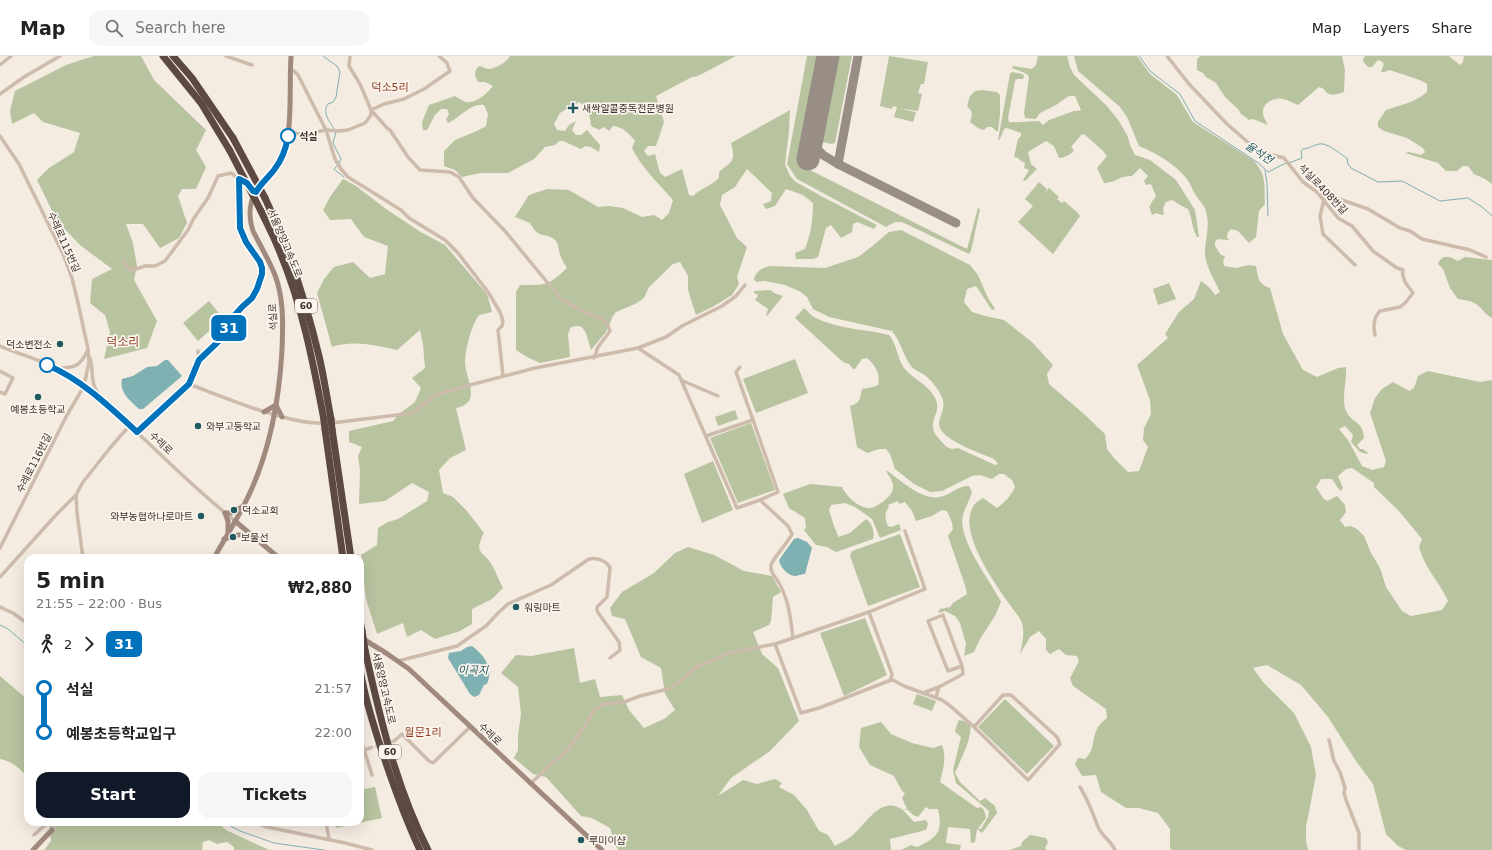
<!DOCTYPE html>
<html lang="en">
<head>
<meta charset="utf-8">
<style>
  body { margin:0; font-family:"DejaVu Sans","Noto Sans KR",sans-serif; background:#f6f6f6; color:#222; height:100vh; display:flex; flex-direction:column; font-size:15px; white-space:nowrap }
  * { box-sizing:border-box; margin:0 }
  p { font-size:13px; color:#767676 }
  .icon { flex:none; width:22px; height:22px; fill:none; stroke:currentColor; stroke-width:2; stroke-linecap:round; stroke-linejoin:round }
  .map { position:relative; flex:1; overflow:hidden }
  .panel { position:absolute; left:24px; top:498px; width:340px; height:272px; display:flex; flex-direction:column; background:#fff; border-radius:12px; box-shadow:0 4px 16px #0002 }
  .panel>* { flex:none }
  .badge { padding:0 8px; border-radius:6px; font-size:14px; line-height:26px }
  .map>.badge { position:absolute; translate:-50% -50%; box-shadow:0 0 0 2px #fff }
  .legs { display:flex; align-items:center; gap:6px; height:44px; padding:0 12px; font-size:13px }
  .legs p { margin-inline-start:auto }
  .headline { display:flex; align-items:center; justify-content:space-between; height:68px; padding:0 12px }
  h1 { font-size:22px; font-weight:600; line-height:30px }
  .action { display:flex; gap:8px; margin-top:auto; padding:8px 12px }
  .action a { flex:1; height:46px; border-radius:12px; background:#111827; color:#fff; font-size:16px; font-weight:600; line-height:46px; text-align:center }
  .action a+a { background:#f6f6f6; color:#222 }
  ul { padding:0 12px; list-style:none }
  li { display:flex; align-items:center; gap:14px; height:44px; font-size:15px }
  li i { display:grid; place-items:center; width:6px; height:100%; margin:0 5px; background:currentColor }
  li i::after { content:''; width:10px; height:10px; margin:-5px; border:3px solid; border-radius:50%; background:#fff }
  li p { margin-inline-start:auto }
  li:first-child i { background:linear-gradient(#0000 50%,currentColor 0) }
  li:last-child i { background:linear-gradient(currentColor 50%,#0000 0) }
  header { display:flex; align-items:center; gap:24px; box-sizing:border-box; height:56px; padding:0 20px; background:#fff; border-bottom:1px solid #e0e0e0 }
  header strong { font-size:19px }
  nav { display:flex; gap:22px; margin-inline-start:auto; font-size:14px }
  .search { width:280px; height:36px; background:#f6f6f6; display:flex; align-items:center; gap:10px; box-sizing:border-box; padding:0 14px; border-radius:12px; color:#767676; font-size:15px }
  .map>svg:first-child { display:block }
  .green { fill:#b8c4a0; fill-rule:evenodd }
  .water { fill:#7fb0b2 }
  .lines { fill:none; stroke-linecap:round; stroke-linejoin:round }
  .stream { stroke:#7fb0b2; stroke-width:1 }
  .taxiway { stroke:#988e86; stroke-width:9 }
  .runway { stroke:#988e86; stroke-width:23 }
  .street-tunnel { stroke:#cfc6bd; stroke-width:3.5; stroke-dasharray:3.5 2; stroke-linecap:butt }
  .secondary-tunnel { stroke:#cfc6bd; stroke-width:5; stroke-dasharray:5 2.5; stroke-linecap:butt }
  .street { stroke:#cdbbac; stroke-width:3.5 }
  .secondary { stroke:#a18a7d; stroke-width:5 }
  .highway { stroke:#5c4a42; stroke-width:7 }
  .highway-bridge { stroke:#5c4a42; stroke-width:7 }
  .line-1-casing { stroke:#fff; stroke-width:9 }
  .line-1 { stroke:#0072bc; stroke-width:6 }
  .poi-dot { fill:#1f5a5e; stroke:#fbf5ee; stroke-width:1.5 }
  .stop-1-dot { fill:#fff; stroke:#0072bc; stroke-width:2 }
  .labels { text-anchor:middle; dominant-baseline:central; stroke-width:3.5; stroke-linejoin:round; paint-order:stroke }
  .shield { fill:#fbf5ee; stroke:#756b66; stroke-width:1 }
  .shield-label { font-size:9px; font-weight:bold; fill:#3b302b }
  .poi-label { font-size:10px; fill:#3b302b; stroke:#fbf5ee; text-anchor:start }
  .stop-label { font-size:10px; font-weight:bold; fill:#3b302b; stroke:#fbf5ee; text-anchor:start }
  .street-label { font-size:10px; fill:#3b302b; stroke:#fbf5ee }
  .neighbourhood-label { font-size:11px; fill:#8c3b22; stroke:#fbf5ee }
  .water-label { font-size:11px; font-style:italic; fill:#1f5a5e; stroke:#fbf5ee }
  .quarter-label { font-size:12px; fill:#8c3b22; stroke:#fbf5ee }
</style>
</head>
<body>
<header>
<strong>Map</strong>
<div class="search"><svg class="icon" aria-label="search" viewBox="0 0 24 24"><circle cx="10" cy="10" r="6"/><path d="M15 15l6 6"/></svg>Search here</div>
<nav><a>Map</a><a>Layers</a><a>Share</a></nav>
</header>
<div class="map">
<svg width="1492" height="794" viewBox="0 0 1492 794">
  <rect width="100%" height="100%" fill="#f4ebe1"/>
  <g class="green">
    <polygon points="94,0 141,0 154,24 206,74 196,94 206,111 196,133 182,133 178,140 187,167 179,182 160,192 143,168 126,168 133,187 137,210 134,224 157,265 147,292 104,303 110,276 105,259 90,247 92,223 112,213 80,189 57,165 37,124 49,112 74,96 80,77 43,66 34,57 12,68 10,55 15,35 66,9"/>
    <path d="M510,0H736L698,20L692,21L656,40L664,66L656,90H648L644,95L648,100L655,98L660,117L665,121L682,113L689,139L693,140C701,132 711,130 719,122V116C732,104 736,107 731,87L790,54L789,75L785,108L790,120L796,126L821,140L877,169L874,173L857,166L853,168L852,176L841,182L831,169L826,172L818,201L813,203H796L795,197L805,193C811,177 813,164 813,147L803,139L786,133L775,150L766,153L763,148L771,145L772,137L747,113L735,131L722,139L720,149L737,182L747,191L737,221L739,228L732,239L714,250L696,259L688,234V220L680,206L673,208L649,231L644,242L635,248L616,256L613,260L606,276L591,294L586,277L582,271L577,270L571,271L568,278L570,301L540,307L527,301L516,294V236L520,229C546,229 548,230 567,212C565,208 562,205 561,201C558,195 560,189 555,184C546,175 539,185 530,167L515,161L529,139L547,133L569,134L598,151L609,150L623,152L642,161L654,159L662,164L669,157L673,144C659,128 641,111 632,92L635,85C629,77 623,71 613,70L609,75L604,71L599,74L591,70C590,59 588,52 579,46L560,57L554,68L557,74L565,75L569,69L576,65L572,74L576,79H581L587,74L600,89L599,96L591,91L585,90L581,93L563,85H559L555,89L545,91L534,103L508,117H480L462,121L455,114L444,110V95L455,84L479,74L486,70L488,58L484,49C470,47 460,62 448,67L446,63L449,58L447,53H441L435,59L427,74H423L422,66L429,49L455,40C458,42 463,45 466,46C477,48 487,37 493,30L485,26H478C474,20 474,15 479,10C482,10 486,13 488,13C495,13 507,6 510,0Z"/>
    <polygon points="807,0 820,0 800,109 967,193 978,152 980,153 971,195 969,198 902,166 895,166 886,171 797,123 787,108"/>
    <polygon points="836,0 852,0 835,87 832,88 822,86 820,83"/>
    <polygon points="889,0 928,6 924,28 921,28 918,37 922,38 918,55 897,52 916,56 913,66 894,61 897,51 893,50 892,53 880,50"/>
    <path d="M1038,0H1067L1070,11L1074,19L1106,49L1119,65L1128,81L1130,89L1135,99L1150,104L1176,124L1195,154L1199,181H1197C1192,173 1192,161 1188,153L1182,150L1172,144L1166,146L1163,152L1164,158L1162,159L1156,157L1152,159L1149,150L1151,149V147L1156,140L1151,128L1146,129L1144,125L1148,120L1140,112L1132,120C1118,120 1116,127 1104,127L1097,112L1107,100L1103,95L1084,78L1081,79L1071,91L1074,94C1072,98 1064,102 1059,102L1054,90L1046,85L1028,96L1031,108L1037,113L1025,125L1023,124L1029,114L1024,112L1025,107L1021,105L1018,102L1014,101L1018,83L1021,80V77L1007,72L1004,73L1000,83L998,84L1010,18L1012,16L1022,18L1024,20L1023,23H1017L1015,25L1008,62L1009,66C1020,67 1028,65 1039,65L1043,69L1049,64L1074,55H1077L1081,54L1075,40H1069L1056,49L1040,57L1036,63L1025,62L1024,57L1029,21L1027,18L1012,12L1013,10L1032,13L1036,9Z"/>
    <path d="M1074,0H1137L1150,18L1177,39L1193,66L1253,104C1267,119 1264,128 1265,148L1259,155L1256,181L1249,187L1238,175L1231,173L1228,176L1227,181L1229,184L1218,183L1215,186V190L1221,199L1225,200L1223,205L1224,210L1236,212L1249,209L1256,210C1258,221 1258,228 1270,232L1283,278L1303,314L1317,321L1338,312L1346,311C1347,325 1341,342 1346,355C1352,368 1363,364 1364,382L1357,389L1360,393H1363L1368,397L1367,398L1360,396L1351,386L1353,379L1345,370L1339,373L1348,384L1362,410L1372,414L1384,411L1386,405L1370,357L1375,342L1382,333L1393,326L1409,335L1414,332L1418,320L1428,315L1480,326L1492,324V794H1406L1398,790L1386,778L1373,728L1356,705L1328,661L1301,629L1267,609L1253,612L1263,626L1294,657L1311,691L1316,719L1306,771V785L1308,794H1172L1170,792V773L1158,757L1139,752H1126L1101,736L1096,719L1082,720L1075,708L1078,702L1085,703C1099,690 1087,677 1107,662L1106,653L1073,630L1070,622L1079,605L1077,600L1066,599L1059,593L1050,598L1046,594V583L1039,575L1030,581L1020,598C1022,588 1025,578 1022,567C1020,561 1014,555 1010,549C996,529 953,471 976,447C978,445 981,443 983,442L997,452C1005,446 1011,440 1015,431L1012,424L1004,418H999L992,423L980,419L972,420L942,435L930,436L914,428L895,413L890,398L886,393H879L867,397L857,391L850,350C860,348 860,342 862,333L873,331L878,329C881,318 875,309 867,302L862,303L855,313H853L849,308L843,306L795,262L804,252C808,255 811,260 816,262C838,273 865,273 889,279C897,288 897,302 904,312C914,324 930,329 936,344C942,361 922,367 942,386C947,392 950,394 958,392L995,409L998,408L994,403C980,397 950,387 941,374C935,364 946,355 943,345C941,336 933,326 926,320C921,316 915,315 911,310C903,299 901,286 892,275L829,261L813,253L807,241L801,236L785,229L765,225L756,226L754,223C756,215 762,212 770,210L825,212L858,201L870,192L889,176L901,174L970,209L978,219L988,242L995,253L992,254L976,230L967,233L964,246L972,256L985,260L1004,264L1032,286L1053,309L1047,318L1049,328L1084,358L1105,378L1107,393L1114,402L1128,416L1139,415L1148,391L1143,384L1144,372L1151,358L1150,344L1137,309L1168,282L1165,278L1179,256L1194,243L1201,225L1210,232L1215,239L1220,236C1214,223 1204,208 1205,193C1206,182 1209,171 1207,160C1206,151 1202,148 1197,141C1193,136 1191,128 1187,123C1175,108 1156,97 1139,90L1127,61L1120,51L1078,15ZM1352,412L1374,427V431L1398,454L1422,483L1419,491C1425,513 1439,525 1448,545L1442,554L1411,560L1402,555L1386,531L1380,512L1371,497L1364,480L1357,473L1351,470L1345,471L1340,464L1346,456L1345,449L1337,440L1327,445L1323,442L1316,431L1321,423H1332L1340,435L1343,432L1338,420L1346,413Z"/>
    <path d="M1200,0H1342L1345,14L1344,36C1339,38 1332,40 1327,37C1324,34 1324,32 1319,31L1298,49C1293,47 1288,44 1283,43C1274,41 1262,47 1263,57C1263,61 1266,65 1268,69L1253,63L1249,64L1241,58L1238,53L1225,41L1216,27L1206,21L1203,17L1197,14V3Z"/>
    <path d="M1365,0H1449L1460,9L1463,6L1464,0H1492V128L1485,123L1474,118L1468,110H1463L1457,115H1446L1438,107L1405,97L1409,96L1421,99L1425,96L1423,92L1407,82L1384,75L1378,71V66L1386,54C1403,48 1412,48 1427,36V28C1421,23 1400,18 1390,14L1384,16H1381L1384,8L1381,5L1378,4L1372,11H1368L1364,7L1363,3Z"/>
    <path d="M982,34L997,36L1000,39V58L998,75H996L992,71H987L984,74L978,72L970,66C973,56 973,57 967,50L970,40L975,35Z"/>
    <path d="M343,123L356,130L386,153L419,175L445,189L487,238L492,256L479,259C471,270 466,291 465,304C464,322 484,346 456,352L466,394L450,402L439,414L443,437L453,441L467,455L484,477C473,498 483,494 492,509C496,516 499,525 503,532L492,543L472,553V568L460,575L435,583L421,574L407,581L403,567L377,578L366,543L361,499L377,489L378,472L388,466L398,463L427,445L429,436L412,427L385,445L359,448L360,415L358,400L362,391L349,386V375L393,365L399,358L415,346L421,332L412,322L425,312L423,288L420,274L397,294C374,289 354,284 332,291L317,237L324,223L334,211L353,206L370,222L385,218L388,190L364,181L351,163L330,164L323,154L330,141Z"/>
    <polygon points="1039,126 1047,133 1043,138 1049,132 1059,141 1057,143 1062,147 1064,145 1077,156 1080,160 1053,198 1018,166 1033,150 1025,143"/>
    <path d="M1444,201H1450L1458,205L1465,201L1492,204V262C1484,258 1481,250 1474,247C1469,244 1463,244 1458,243L1450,232L1443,213L1438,208L1440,204Z"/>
    <polygon points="1169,227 1176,243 1158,249 1153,233"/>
    <polygon points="771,234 774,237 783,240 767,260 766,260 768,253 755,244 758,240 757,238 754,237 754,235"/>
    <polygon points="209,245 222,261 217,268 198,285 183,267"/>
    <polygon points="795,303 808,337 756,357 743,323"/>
    <polygon points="735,354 738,363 718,370 715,361"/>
    <polygon points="751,367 775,434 738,447 710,382"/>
    <polygon points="713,405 733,454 702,467 684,418"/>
    <path d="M886,414C902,425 926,449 946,439C954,435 961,429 969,430L972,436C970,444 965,451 963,459C957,483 990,524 1001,546L995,560L980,583L974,596L964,600L966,588L960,567L955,560L945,555L938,557L940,553L950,551L953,547L967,538L965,529L948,480L953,473L952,467L947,455L942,454L932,460L916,465L912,455L905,446L899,448L898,445L888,449L889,451C884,457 885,464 888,470L891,471L899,468L901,474L880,482L872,463L855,451L845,447L831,449L829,454L835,473L836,474L838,481L850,477L866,463C872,467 875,476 873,483L836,496L827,491L816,489L804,474L806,471L805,462L789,452L783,438L810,428L842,431C847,441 859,453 871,452C876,451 881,447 885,444C889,440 893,437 893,431C894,425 888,420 886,414Z"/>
    <polygon points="900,478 920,531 868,550 850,500 852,495"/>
    <path d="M688,491L714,499L744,515L772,520L781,536L773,541L771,565L769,569L753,576L762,598L778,612L799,665L770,695L731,722L718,740L743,724L757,728L775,723L782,727L779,731L794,739L807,754L819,775L828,779L835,790C841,786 849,783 854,778C867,766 882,739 903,754L907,753L902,742L905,737L902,735L894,720L870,709L859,691L861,672L881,666L891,678L912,687L933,692L942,689C947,702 943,713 940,726L977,752L981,751L984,754L986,762L978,773H981L988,761L989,755L956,727L953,714L961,681L955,676L957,668L959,664L964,665L970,669C973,681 960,705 955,717L960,726L980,745L985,742L995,750L997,757L982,777L977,773L975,786L971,787L970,773L948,771L946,787L961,789L960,794H901L911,789L917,791C938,781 943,776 938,753H929L926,751L918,761L913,759L908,754H903L914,766L926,764L928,768L926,774L890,783L891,794H619L616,791L610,772L592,762L581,760L546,721L533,718L514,702L518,694V679L521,658L518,631L501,617L516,599L531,600L574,592L580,627L595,623L600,641L622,639L629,654L644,672L664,663L675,654L665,638L661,612L641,601L625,563L612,560L610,552L622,536L654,517L675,497Z"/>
    <polygon points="865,562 887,619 844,640 820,577"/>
    <path d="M0,620L28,644V721C19,712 12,705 0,703Z"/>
    <polygon points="917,638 936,645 932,655 913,648"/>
    <polygon points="1005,643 1054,690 1027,718 978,671"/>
    <polygon points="375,731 382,762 336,772 335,766 360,766 360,734"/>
    <polygon points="49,766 217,766 226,774 269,794 234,794 234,791 227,786 217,788 209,784 203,786 202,794 44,794 51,785"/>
    <polygon points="1030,779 1046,782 1048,786 1045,792 1047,794 1010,794 1021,790 1022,786"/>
  </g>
  <g class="water">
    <path d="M165,304H168L182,320L143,353H139C131,345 119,337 122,323L133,320L147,311L157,310Z"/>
    <path d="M798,482L807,486L812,492L805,518C802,518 797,520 795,520C788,520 780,511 779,504L794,483Z"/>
    <path d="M472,590C484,599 494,612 487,628L484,629L479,639L474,641L470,638L448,602L449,597L461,595L467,591Z"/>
  </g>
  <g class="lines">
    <g class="stream">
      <path d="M323,0L337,10L340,16L336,41L333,46L328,48C322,57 329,64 334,73"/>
      <polyline points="1139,0 1150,15 1180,38 1195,65 1257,106 1268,116 1286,107"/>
      <polyline points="336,76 333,87 341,103 339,107"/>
      <path d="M1289,107L1302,102L1301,95L1303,93C1309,93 1313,89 1319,88C1327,86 1340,98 1347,102L1348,108L1351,112L1378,126L1402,125L1440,145L1468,142L1482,151L1492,160"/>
      <polyline points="337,110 334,113 344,121"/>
      <polyline points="1265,115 1267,127 1268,160"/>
      <polyline points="0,569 8,573 28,590"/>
      <polyline points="223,766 240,775 274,787 324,794"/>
    </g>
    <g class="taxiway">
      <polyline points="811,87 823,99 838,108 956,167"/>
      <polyline points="838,108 858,0"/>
    </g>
    <polyline class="runway" points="808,103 828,0"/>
    <polyline class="street-tunnel" points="370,692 394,685"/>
    <polyline class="secondary-tunnel" points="52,774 60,766"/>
    <g class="street">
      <polyline points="226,0 252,9"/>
      <polyline points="350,0 349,10 360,28 371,54 387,72 390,74 408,101 420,114 450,116 459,121 473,142 505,175 561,243 584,256 600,262 607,267 610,275 598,291 594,302"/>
      <path d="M1167,0L1189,28L1227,68L1258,95L1284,102L1303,126L1317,136L1338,162L1352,170L1373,195L1397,212L1403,214C1401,223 1408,230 1413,237L1405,247L1400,251L1380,255C1373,262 1373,270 1375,279"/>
      <polyline points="0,9 11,0"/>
      <polyline points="290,14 294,15 298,19 326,74 335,103 341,113 348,121 401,154 409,162 445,184 458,197 488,236 500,256 503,265 502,270 498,274 503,320"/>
      <polyline points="0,38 24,21 60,0"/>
      <polyline points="288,75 302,79 326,74 338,75 348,74 365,67 371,59 371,54 384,48 404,43 424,33 450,15 447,7 439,0"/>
      <polyline points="0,80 19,108 63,198 72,222 78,247 88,293 89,306 84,330 67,359 0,492"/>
      <polyline points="1319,136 1368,153 1400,172 1410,175 1422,183 1470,194 1486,201"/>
      <polyline points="1324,144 1320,160 1323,178 1355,209"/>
      <polyline points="124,205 129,213 133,214 145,210 155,210 165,205 188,174 194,162 208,142 218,120 231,117 239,123"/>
      <path d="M0,290C21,299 49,306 67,318C101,341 130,370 160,398C184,421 209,444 235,465"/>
      <path d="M638,292L679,319L737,452L760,444L788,470L792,478C787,488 774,501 771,509C769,516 779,525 781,531C789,546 791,565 793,582"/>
      <path d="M90,302C95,321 88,326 103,344"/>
      <polyline points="199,305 222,282 228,272 232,262 242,251 252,242 262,218 260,206 246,186 240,172 239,123 245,126"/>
      <polyline points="740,311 736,316 753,364"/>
      <path d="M57,312C76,312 80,310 88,294"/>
      <polyline points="0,315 13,322 5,338 0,336"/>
      <polyline points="683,325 718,340"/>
      <path d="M189,328C220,340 250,353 283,361C297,365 311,368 326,367"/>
      <polyline points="332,367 413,357 434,340 451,334 535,312 638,292 666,281 682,270 722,250 736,240 745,229"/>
      <polyline points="137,376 189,328 199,305 198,295"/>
      <polyline points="706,380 753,364 778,436 760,444"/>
      <polyline points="83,502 77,457 76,439 83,426 110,392 130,369"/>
      <polyline points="0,521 55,460 76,439"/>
      <polyline points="0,551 13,557 28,568"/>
      <polyline points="775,588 801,657 819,652 891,624 892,618 869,556"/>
      <path d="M398,605L457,590L486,570L498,557L508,548L551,529L589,503C597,501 607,505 610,512L607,541L597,551V555L619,586L620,594L610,602"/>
      <path d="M891,623L904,630L942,644C953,651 962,661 972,669L1028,724L1060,688L1057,681L1011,639H1003L974,671"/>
      <polyline points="923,637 939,631"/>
      <polyline points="936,641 939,631 963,618 962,610 943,559 928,565 948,615 962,610"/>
      <polyline points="360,681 372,719"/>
      <polyline points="1329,684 1334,705 1340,716 1345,732 1344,737 1346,744 1359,777 1359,794"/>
      <polyline points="394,685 402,678 429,705 433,707 470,671"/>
      <polyline points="364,694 370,692"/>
      <polyline points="530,728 568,693 585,670 594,654 599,651 605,648 624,646 640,640 672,632 698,610 713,604 729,597 775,588 793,582 869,556 925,533 905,475"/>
      <path d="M1080,731C1088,744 1093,757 1098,771C1102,780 1111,785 1115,794"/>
      <polyline points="253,766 267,771 345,787 372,794"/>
      <polyline points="326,766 329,783"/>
      <polyline points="34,779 45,769 60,766"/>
    </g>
    <g class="secondary">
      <polyline points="276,349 282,361"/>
      <polyline points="264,356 276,349"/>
      <polyline points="225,457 231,457 242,451"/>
      <polyline points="225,457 228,465 228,476"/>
      <polyline points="235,465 279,502"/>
      <polyline points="224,483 238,479 250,478"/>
      <path d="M214,502C224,484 235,467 244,449C269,401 279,347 282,294C283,268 284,243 275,219C269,204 260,189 253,175C248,160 249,143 260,129C267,119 278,112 283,100C293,74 289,29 291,0"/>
      <polyline points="363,583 386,597 409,613 602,794"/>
      <polyline points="33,794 52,774"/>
    </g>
    <g class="highway">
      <polyline points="163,0 201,47 230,95"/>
      <polyline points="173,0 192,22 233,82"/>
      <path d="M265,142C289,193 306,246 319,300C324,321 327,342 331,363"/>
      <path d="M261,155C267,168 274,181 279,194C302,248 313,306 324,364"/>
      <polyline points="325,373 343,502"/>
      <polyline points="332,373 351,502"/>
      <polyline points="360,564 362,575"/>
      <path d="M365,594C380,662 396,731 428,794"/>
      <path d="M360,612C363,636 371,660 378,683C390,720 403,758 420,794"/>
    </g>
    <g class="highway-bridge">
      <polyline points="233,82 265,142"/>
      <polyline points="230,95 261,155"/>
      <polyline points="331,363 332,373"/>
      <polyline points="324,364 325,373"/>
      <polyline points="362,575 365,594"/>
    </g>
  </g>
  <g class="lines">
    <g class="line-1-casing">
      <path id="line-1" d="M47,309C81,323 110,351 137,376L189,328L199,304L222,282L228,272L232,262L242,251L252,242L257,233L262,218V212L260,206L246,186L240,172L239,123L247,127L253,135L256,136C261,127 268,122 274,114C282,104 286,93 288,80"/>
    </g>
    <use href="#line-1" class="line-1"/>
  </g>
  <g class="poi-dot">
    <path d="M571 46h4v4h4v4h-4v4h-4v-4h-4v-4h4z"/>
    <circle cx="60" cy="288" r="4"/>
    <circle cx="38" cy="341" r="4"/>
    <circle cx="198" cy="370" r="4"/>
    <circle cx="234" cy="454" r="4"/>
    <circle cx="201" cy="460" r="4"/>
    <circle cx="233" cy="481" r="4"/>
    <circle cx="516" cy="551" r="4"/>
    <circle cx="581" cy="784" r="4"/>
  </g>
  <g class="stop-1-dot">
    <circle cx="288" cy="80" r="7"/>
    <circle cx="47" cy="309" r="7"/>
  </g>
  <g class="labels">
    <g class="shield">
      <rect x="295" y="243" width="22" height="14" rx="3"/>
      <rect x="379" y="689" width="22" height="14" rx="3"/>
    </g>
    <g class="shield-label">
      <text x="306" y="250">60</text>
      <text x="390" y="696">60</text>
    </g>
    <g class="poi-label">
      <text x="582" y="52">새싹알콜중독전문병원</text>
      <text x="52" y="288" text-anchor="end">덕소변전소</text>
      <text x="38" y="353" text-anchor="middle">예봉초등학교</text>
      <text x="206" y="370">와부고등학교</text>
      <text x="242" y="454">덕소교회</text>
      <text x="193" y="460" text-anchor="end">와부농협하나로마트</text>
      <text x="241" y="481">보물선</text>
      <text x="524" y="551">훠링마트</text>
      <text x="589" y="784">루미이샵</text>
    </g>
    <g class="stop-label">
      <text x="299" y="80">석실</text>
    </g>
    <g class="street-label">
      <text transform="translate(1323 133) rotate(46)">석실로408번길</text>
      <text transform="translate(64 186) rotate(66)">수레로115번길</text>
      <text transform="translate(285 187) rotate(67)">서울양양고속도로</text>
      <text transform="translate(273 261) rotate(-93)">석실로</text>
      <text transform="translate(161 387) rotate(44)">수레로</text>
      <text transform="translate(34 407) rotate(-63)">수레로116번길</text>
      <text transform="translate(384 632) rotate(77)">서울양양고속도로</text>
      <text transform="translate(490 678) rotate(44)">수레로</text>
    </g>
    <g class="neighbourhood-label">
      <text x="390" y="31">덕소5리</text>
      <text x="423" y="676">월문1리</text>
    </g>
    <g class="water-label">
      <text transform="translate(1259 97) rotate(34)">율석천</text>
      <text x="473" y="614">이곡지</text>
    </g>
    <g class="quarter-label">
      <text x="123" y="286">덕소리</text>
    </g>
  </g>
</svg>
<b class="badge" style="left:229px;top:272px;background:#0072bc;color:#fff">31</b>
<section class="panel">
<div class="headline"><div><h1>5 min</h1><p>21:55 – 22:00 · Bus</p></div><b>₩2,880</b></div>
<div class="legs"><svg class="icon" aria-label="walk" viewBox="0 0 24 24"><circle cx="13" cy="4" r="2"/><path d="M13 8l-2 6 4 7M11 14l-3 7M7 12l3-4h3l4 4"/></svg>2<svg class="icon" aria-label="forward" viewBox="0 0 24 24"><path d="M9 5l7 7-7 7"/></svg><b class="badge" style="background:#0072bc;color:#fff">31</b></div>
<ul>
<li><i style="color:#0072bc"></i><b>석실</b><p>21:57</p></li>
<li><i style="color:#0072bc"></i><b>예봉초등학교입구</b><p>22:00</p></li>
</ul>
<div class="action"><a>Start</a><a>Tickets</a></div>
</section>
</div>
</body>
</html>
